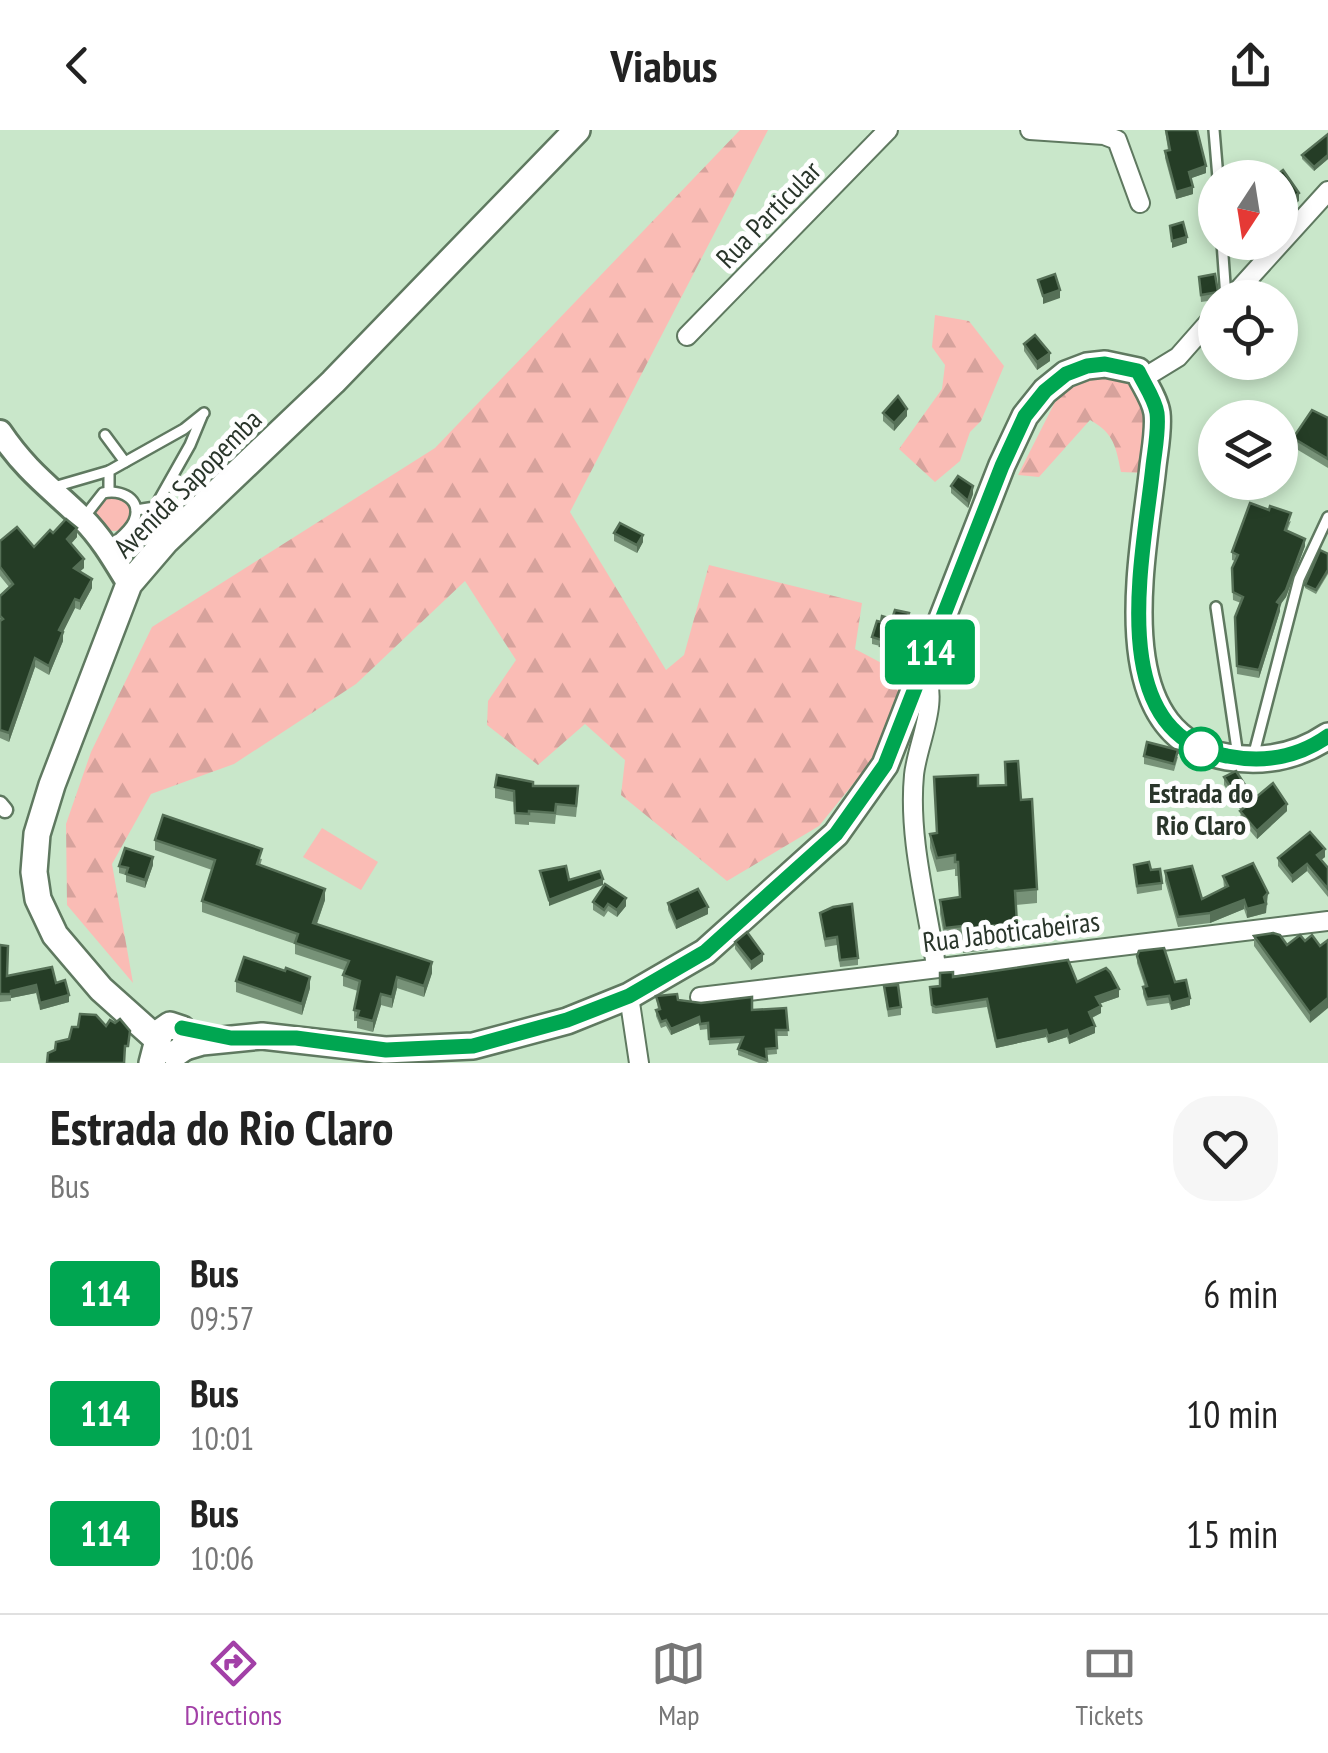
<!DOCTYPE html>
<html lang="en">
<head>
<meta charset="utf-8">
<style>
  body { margin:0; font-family:"PT Sans Narrow",sans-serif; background:#f6f6f6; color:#222; height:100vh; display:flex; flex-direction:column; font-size:38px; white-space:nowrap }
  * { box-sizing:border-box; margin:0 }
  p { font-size:32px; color:#767676 }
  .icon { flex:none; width:55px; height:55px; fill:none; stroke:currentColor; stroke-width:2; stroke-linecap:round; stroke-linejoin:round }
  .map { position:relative; height:933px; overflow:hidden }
  .drawer { display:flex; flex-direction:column; background:#fff; flex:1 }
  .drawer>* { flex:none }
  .badge { padding:0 20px; border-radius:8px; font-size:35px; line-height:65px }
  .needle { width:65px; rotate:192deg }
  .tools { position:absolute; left:1198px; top:30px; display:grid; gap:20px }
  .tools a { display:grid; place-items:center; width:100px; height:100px; border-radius:50%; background:#fff; box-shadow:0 5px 15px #0003; font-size:50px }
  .map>.badge { position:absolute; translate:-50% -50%; box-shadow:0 0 0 5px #fff }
  .round { display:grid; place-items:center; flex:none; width:105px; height:105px; border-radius:40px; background:#f6f6f6 }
  .head { display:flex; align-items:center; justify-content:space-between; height:170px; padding:0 50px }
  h1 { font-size:48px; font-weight:800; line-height:75px }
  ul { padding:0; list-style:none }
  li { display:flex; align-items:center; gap:30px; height:120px; padding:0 50px }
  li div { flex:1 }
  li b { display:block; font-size:38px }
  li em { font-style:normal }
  li .badge { min-width:110px; font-weight:700; text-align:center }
  header { display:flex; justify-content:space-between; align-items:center; height:130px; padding:0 50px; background:#fff; font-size:45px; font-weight:800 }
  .tabs { display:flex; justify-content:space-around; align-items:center; height:140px; border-top:2px solid #e0e0e0; background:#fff; font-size:28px; color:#767676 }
  .tabs a { display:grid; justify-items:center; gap:5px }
  .tabs .on { color:#a240a7 }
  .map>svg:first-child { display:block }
  .grass { fill:#fabcb5 }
  .forest { fill:url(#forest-firs) }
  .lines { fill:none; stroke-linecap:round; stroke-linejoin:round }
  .service-casing { stroke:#5f7960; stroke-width:14 }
  .pedestrian-casing { stroke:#5f7960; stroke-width:19 }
  .minor-casing { stroke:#5f7960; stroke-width:22 }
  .tertiary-casing { stroke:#5f7960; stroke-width:28 }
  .secondary-casing { stroke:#5f7960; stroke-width:30 }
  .service { stroke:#fff; stroke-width:9 }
  .pedestrian { stroke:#fff; stroke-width:14 }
  .minor { stroke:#fff; stroke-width:18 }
  .tertiary { stroke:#fff; stroke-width:22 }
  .secondary { stroke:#fff; stroke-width:25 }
  .wall { fill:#779278 }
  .shaded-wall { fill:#567057 }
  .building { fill:#253d26; stroke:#567057; stroke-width:2.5 }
  .line-casing { stroke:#fff; stroke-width:22 }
  .line { stroke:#00a651; stroke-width:15 }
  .stop-dot { fill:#fff; stroke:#00a651; stroke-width:5 }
  .labels { text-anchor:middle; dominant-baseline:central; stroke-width:10; stroke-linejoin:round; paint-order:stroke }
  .street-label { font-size:28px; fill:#29352a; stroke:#fefefe }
  .stop-label { font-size:28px; font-weight:bold; fill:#29352a; stroke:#fefefe }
</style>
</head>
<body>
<header><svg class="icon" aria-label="back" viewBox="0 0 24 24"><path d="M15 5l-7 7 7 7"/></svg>Viabus<svg class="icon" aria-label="share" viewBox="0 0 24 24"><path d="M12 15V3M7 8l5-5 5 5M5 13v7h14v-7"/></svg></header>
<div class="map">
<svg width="1328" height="933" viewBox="0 0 1328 933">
  <defs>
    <pattern id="forest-firs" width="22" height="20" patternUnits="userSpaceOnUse" patternTransform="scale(2.5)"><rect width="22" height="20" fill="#fabcb5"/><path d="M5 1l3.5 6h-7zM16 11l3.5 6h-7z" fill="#d6a29c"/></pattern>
  </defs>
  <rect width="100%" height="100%" fill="#c9e7ca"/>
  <g class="grass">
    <circle cx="114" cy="383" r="18"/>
    <polygon points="322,698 378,732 361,760 303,727"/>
  </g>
  <g class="forest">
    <polygon points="740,0 768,0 570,382 666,540 684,525 709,435 862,473 855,519 910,548 883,617 819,696 727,751 621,665 625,630 585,594 538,635 487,595 488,571 516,530 465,451 356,554 234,634 151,664 112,734 133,853 67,775 66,694 91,622 152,497 435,318"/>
    <polygon points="935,185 969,191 1004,236 981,291 970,302 960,331 935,352 899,319 942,259 945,235 932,217"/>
    <path d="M1117,246L1137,250L1148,308L1145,343L1121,342C1116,317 1114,303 1090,290L1039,347L1018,345L1055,272L1079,251Z"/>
  </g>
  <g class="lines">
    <g class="service-casing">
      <g id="service">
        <polyline points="1214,0 1218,48"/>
        <polyline points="1222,112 1226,168"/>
        <polyline points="105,305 125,332"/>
        <polyline points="54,357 109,341"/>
        <polyline points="109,361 109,341 184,299 204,283"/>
        <polyline points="136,380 155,377 190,315 202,286"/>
        <path d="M85,386L103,363C121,359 143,369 134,391C130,401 118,409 110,417"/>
        <polyline points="1216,477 1238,626"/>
        <polyline points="1253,627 1299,449 1328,387"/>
      </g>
    </g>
    <g class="pedestrian-casing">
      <polyline id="pedestrian" points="0,674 5,680"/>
    </g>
    <g class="minor-casing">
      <g id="minor">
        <polyline points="1030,0 1104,5 1117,10 1140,73"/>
        <polyline points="1231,168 1328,61"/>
        <polyline points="687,206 888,0"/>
        <polyline points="1142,249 1178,227 1215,185"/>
        <path d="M923,540C941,569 917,614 914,645C908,708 927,775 936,836"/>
        <polyline points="629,866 639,933"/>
        <polyline points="700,867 1328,791"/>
      </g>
    </g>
    <g class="tertiary-casing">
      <path id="tertiary" d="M0,302C27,342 50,357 83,389C102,408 115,431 129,454"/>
    </g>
    <g class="secondary-casing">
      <g id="secondary">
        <polyline points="158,910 101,859 55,805 38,769 34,742 37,704 52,655 129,454 165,412 333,252 577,0"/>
        <path d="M185,917L202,912L262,906L385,920L473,916L567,891L629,866L705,822L836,704L885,635L1002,335L1025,286L1045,261L1066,244L1087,236L1105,234L1138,241C1144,254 1155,269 1157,283C1159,299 1155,319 1153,336C1144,424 1102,605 1227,627C1263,633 1297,627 1328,606"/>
        <polyline points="152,933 160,902 170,895 182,899 186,905 185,917 175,924"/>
      </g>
    </g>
    <use href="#service" class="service"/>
    <use href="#pedestrian" class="pedestrian"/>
    <use href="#minor" class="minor"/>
    <use href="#tertiary" class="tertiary"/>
    <use href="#secondary" class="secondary"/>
  </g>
  <g class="wall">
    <polygon points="1165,0 1197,0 1206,43 1191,48 1193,64 1176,69 1165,28 1165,21 1168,20"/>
    <polygon points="1328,4 1328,29 1314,41 1302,29 1302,25"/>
    <polygon points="1199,147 1218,162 1218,168 1215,168 1215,170 1201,172"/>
    <polygon points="1024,214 1050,231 1037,240 1024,221"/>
    <polygon points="883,283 907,286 894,301 883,291"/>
    <polygon points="1328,288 1328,338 1293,317 1293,308"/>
    <polygon points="951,356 973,364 968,378 951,363"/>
    <polygon points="1291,391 1287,401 1305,416 1286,467 1280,475 1280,481 1259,548 1237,544 1235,487 1241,473 1233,470 1232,438 1235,431 1232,430 1232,422"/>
    <polygon points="53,403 77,407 71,414 84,438 80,441 92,458 80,480 75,478 63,502 63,511 49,545 35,537 9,612 0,608 0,466 9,457 0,446 0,411 34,417"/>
    <polygon points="614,403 643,412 637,423 614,411"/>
    <polygon points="1328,424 1328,444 1316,464 1305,458 1305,455"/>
    <polygon points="892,489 909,490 900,522 895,521 893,527 880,523 880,516 872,514 872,507 881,492"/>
    <polygon points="1144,626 1178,627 1174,641 1144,634"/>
    <polygon points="1224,647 1254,669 1287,681 1257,709 1240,689 1241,681 1224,655"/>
    <polygon points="533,656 578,667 576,687 556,685 555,694 529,692 529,695 515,694 514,672 495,668 495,657"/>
    <polygon points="978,656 1021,670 1037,759 1037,773 1016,775 1017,808 988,810 988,820 963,823 963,810 945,812 940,784 940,770 960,767 958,746 955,746 955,739 937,742 930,718 930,704 937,703"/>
    <polygon points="155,710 262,729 260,736 325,770 317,794 432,843 424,867 397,858 392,878 381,875 373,902 357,898 357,891 354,891 354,880 358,861 343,856 343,845 344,840 295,824 295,814 202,782 202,771 212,740 155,720"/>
    <polygon points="1325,727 1321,730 1328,738 1328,767 1307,741 1292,753 1278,736 1278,728"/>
    <polygon points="153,735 145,758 126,752 126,745 119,743 119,736"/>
    <polygon points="1134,735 1151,740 1162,753 1162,760 1137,764"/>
    <polygon points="1165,741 1202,769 1224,758 1223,746 1268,773 1266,775 1266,783 1247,788 1244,779 1210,793 1178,797 1165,751"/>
    <polygon points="593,772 626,776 617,787 608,781 604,787 593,780"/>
    <polygon points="668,773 708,784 676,799 668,780"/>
    <polygon points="820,783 858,828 858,835 840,837 837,815 825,817"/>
    <polygon points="1254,806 1287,815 1305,811 1320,816 1310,893 1254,816"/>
    <polygon points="735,812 763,831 751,840 735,819"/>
    <polygon points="0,815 7,846 56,853 69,872 40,880 36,863 11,868 11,871 0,872"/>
    <polygon points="1137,826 1175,852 1190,875 1171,880 1169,873 1147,876 1143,864 1143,857 1145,857 1137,833"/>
    <polygon points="953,847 1077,852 1119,867 1099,874 1101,883 1092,888 1095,903 1069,914 1067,907 1048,913 1046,907 996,918 987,877 936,884 932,883 930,857 940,856"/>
    <polygon points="236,851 310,858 302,885 236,862"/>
    <polygon points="884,856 901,877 901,885 888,887"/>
    <polygon points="656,866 752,880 786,878 788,906 776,906 777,924 766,925 767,933 759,933 738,925 738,919 740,913 709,915 708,899 700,900 699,893 671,905 666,896 661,898 656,886 656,880 658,879"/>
  </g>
  <g class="shaded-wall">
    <polygon points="1328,25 1328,29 1314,41 1314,37"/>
    <polygon points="1206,36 1206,43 1189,49 1189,42"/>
    <polygon points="1193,57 1193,64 1176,69 1176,62"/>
    <polygon points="1299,63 1299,71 1280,86 1280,78"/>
    <polygon points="1187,107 1187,113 1172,118 1172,111"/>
    <polygon points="1060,160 1060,168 1043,174 1043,166"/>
    <polygon points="1050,223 1050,231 1037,240 1037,232"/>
    <polygon points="907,279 907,286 894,301 894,293"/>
    <polygon points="973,356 973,364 968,378 968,371"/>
    <polygon points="77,398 77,407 67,418 67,409"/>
    <polygon points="643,405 643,412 637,423 637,415"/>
    <polygon points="1305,409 1305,416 1286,467 1280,475 1280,481 1259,548 1259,540 1277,472"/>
    <polygon points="84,429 84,438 74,447 74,438"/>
    <polygon points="92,449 92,458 80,480 80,471"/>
    <polygon points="75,469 75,478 63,502 63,511 49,545 49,536 59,500"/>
    <polygon points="909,483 909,490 900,522 900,515"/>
    <polygon points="35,528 35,537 9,612 9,603"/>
    <polygon points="1287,674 1287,681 1257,709 1257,701"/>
    <polygon points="1325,719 1325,727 1317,733 1317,725"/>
    <polygon points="153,727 153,735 145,758 145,750"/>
    <polygon points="1307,734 1307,741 1292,753 1292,746"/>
    <polygon points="603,749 603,755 549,776 549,770"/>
    <polygon points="325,759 325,770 313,804 313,793"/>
    <polygon points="1268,763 1266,783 1247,788 1247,779"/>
    <polygon points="626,768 626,776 617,787 617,780"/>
    <polygon points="1244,770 1244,779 1210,793 1210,783"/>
    <polygon points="708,777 708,784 676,799 676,792"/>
    <polygon points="763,824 763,831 751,840 751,832"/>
    <polygon points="432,832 432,843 424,867 424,856"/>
    <polygon points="310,847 310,858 302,885 302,874"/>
    <polygon points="397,847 397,858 392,878 392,867"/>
    <polygon points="36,855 36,863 11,868 11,861"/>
    <polygon points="1119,859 1119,867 1096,875 1096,867"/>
    <polygon points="381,864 381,875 373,902 373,891"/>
    <polygon points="69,865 69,872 40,880 40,873"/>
    <polygon points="1190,868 1190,875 1171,880 1171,873"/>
    <polygon points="1328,868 1328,878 1310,893 1310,883"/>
    <polygon points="1101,876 1101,883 1089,889 1089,882"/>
    <polygon points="699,887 699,893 671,905 671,899"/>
    <polygon points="1095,896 1095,903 1069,914 1069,907"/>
    <polygon points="1046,900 1046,907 996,918 996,911"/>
    <polygon points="1067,900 1067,907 1048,913 1048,906"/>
  </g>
  <g class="building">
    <polygon points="1166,0 1197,0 1206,36 1189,42 1193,57 1176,62 1165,21 1170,20"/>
    <polygon points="1328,4 1328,25 1314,37 1302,25"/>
    <polygon points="1283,40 1299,63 1280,78 1280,48 1273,48"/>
    <polygon points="1183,92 1187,107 1172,111 1170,96"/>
    <polygon points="1055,144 1060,160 1043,166 1038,150"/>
    <polygon points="1215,144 1218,162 1201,165 1199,147"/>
    <polygon points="1035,205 1050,223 1037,232 1024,214"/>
    <polygon points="898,266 907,279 894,293 883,283"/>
    <polygon points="1312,280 1328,288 1328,329 1293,308"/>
    <polygon points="1280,330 1287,333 1281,347 1280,347"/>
    <polygon points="958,346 973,356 968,371 951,356"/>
    <polygon points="1250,373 1269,380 1270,376 1291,383 1285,400 1305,409 1286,460 1277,472 1280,474 1259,540 1237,536 1235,487 1243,467 1233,462 1232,438 1238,425 1232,422"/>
    <polygon points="66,389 77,398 67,409 84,429 74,438 92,449 80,471 75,469 59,500 63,502 49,536 35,528 9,603 0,600 0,491 3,489 0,486 0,466 13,454 0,437 0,411 17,397 34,417 50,400 53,403"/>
    <polygon points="620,393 643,405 637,415 614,403"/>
    <polygon points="1320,420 1328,424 1328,440 1316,460 1305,455"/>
    <polygon points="895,480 909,483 900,515 895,514 893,520 880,516 882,510 872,507 877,491 881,492 882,486 892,489"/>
    <polygon points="1147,612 1178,620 1174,634 1144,626"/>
    <polygon points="1018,631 1021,670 1032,669 1037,759 1015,761 1017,794 988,796 988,805 963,808 963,796 945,798 940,770 960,767 958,732 955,732 955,725 937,728 930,704 937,703 934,647 978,645 978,656 1006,655 1005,632"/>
    <polygon points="1236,641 1254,669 1273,653 1287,674 1257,701 1240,681 1244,678 1224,647"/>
    <polygon points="497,645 533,652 533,656 578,656 576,676 556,674 555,683 529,681 529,684 515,683 514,661 495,657"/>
    <polygon points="163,685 262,719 257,734 325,759 313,793 432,832 424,856 397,847 392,867 381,864 373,891 357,887 359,881 354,880 360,851 343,845 349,831 295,813 298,804 202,771 215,730 155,710"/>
    <polygon points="1310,702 1325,719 1317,725 1328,738 1328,759 1307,734 1292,746 1278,728"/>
    <polygon points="125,718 153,727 145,750 126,744 128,738 119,736"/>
    <polygon points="1149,732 1151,740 1160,739 1162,753 1137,756 1134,735"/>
    <polygon points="1253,733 1268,763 1264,767 1266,774 1247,779 1244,770 1210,783 1178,787 1165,741 1192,736 1202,769 1228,756 1223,746"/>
    <polygon points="566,736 569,750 600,741 603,749 549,770 540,741"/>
    <polygon points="605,754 626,768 617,780 608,774 604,780 593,772"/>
    <polygon points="698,759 708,777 676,792 668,773"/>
    <polygon points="852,774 858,828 840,830 837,807 825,809 820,783 833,777"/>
    <polygon points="747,802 763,824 751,832 735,812"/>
    <polygon points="1273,803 1280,805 1287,815 1300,805 1305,811 1312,805 1320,816 1328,810 1328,868 1310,883 1254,806"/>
    <polygon points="0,815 8,816 7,846 52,837 56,853 65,850 69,865 40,873 36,855 11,861 11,864 0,864"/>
    <polygon points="1164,818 1175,852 1186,850 1190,868 1171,873 1169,866 1147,869 1143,857 1147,856 1137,826 1139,821"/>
    <polygon points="244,827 285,841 286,838 310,847 302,874 236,851"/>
    <polygon points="1068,830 1077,852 1106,838 1110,842 1119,859 1096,867 1101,876 1089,882 1095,896 1069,907 1067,900 1048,906 1046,900 996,911 987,869 936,877 932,875 930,857 940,856 940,843 953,842 953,847"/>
    <polygon points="898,855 901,877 888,879 884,856"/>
    <polygon points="677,864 678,870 701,873 752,867 752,880 786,878 788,900 776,900 777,918 766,919 767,930 738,919 743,907 709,909 708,893 700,894 699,887 671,899 666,890 661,892 656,880 660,879 656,866"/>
    <polygon points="80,884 96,885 106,896 110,890 115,893 120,889 130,901 128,916 125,916 124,933 47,933 48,923 55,920 56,912 69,909 72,897 78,897"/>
  </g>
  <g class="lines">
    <g class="line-casing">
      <path id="line" d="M182,898L231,908H296L386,920L473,916L567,890L629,866L705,822L836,704L885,635L1002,336L1025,286L1045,261L1066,244L1087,236L1105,234L1138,241C1144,254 1155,269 1157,283C1159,299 1155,319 1153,336C1144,424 1101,605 1227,626C1263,633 1297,628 1328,606"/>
    </g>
    <use href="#line" class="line"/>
  </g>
  <circle class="stop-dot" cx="1201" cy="619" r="20"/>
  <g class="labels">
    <g class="street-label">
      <text transform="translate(768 84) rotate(-46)">Rua Particular</text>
      <text transform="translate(187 353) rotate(-45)">Avenida Sapopemba</text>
      <text transform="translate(1011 801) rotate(-7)">Rua Jaboticabeiras</text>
    </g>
    <g class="stop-label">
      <text x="1201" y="662">Estrada do<tspan x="1201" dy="32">Rio Claro</tspan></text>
    </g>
  </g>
</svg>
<div class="tools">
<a><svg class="needle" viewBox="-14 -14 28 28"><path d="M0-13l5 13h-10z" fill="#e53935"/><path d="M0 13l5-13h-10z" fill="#767676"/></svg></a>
<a><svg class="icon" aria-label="locate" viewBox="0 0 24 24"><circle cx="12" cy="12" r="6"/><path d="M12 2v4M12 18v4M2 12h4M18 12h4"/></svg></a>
<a><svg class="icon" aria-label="layers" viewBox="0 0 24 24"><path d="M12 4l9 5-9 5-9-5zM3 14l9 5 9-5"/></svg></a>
</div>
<b class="badge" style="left:930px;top:522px;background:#00a651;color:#fff">114</b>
</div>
<section class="drawer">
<div class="head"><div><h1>Estrada do Rio Claro</h1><p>Bus</p></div><a class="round"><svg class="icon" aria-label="heart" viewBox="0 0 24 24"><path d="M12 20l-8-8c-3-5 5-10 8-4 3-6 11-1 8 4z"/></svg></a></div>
<ul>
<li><span class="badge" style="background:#00a651;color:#fff">114</span><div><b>Bus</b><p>09:57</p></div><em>6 min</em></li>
<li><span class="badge" style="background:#00a651;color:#fff">114</span><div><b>Bus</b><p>10:01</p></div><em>10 min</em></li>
<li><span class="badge" style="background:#00a651;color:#fff">114</span><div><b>Bus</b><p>10:06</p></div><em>15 min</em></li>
</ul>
</section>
<nav class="tabs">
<a class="on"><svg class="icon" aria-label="directions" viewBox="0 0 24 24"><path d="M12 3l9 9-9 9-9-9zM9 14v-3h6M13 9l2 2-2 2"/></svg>Directions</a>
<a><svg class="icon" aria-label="map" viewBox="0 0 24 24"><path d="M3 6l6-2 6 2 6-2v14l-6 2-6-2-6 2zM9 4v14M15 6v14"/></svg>Map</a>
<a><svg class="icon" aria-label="tickets" viewBox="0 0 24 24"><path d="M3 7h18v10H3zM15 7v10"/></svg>Tickets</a>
</nav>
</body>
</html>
